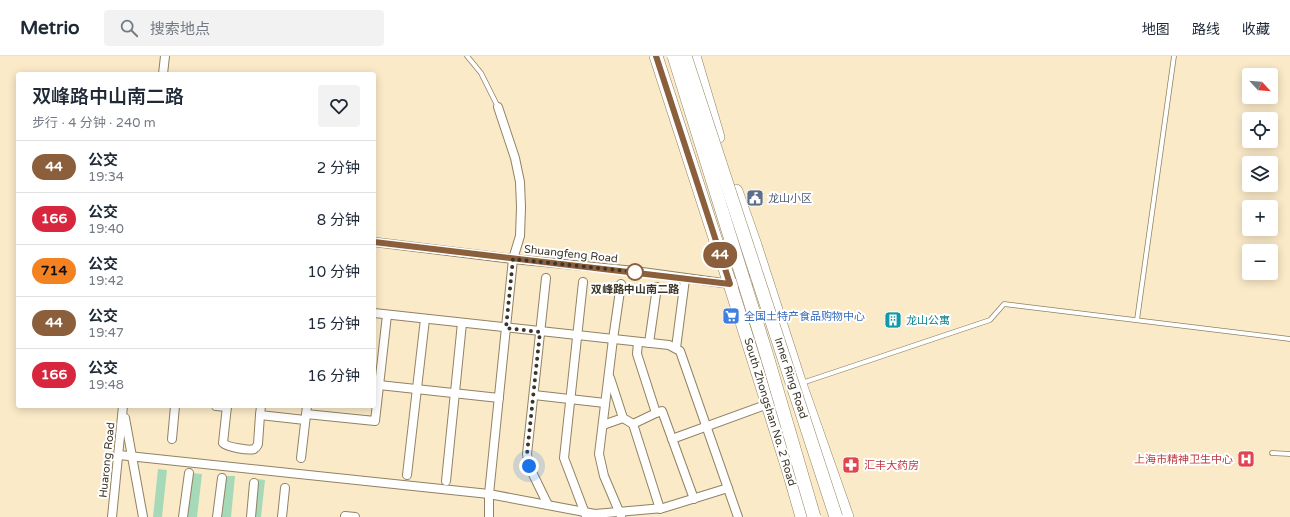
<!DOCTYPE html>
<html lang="zh">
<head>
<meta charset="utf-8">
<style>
  body { margin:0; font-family:"Varela Round","Noto Sans SC",sans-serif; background:#f2f2f3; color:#1f2937; height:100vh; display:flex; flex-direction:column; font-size:15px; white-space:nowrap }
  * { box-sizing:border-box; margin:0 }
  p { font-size:13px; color:#747a83 }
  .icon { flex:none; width:22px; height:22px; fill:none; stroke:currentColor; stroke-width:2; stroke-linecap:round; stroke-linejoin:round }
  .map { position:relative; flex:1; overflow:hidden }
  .sheet { position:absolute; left:16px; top:16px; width:360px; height:336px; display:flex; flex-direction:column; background:#fff; border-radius:4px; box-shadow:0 2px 10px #0003 }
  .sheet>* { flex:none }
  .badge { padding:0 8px; border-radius:13px; font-size:14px; line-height:26px }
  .needle { width:26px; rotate:116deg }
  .controls { position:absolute; left:1242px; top:12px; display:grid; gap:8px }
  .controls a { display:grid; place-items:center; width:36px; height:36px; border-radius:4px; background:#fff; box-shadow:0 2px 10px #0003; font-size:20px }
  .you { position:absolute; width:20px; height:20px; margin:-10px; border:3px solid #fff; border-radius:50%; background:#1a73e8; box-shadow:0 0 0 6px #1a73e833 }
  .map>.badge { position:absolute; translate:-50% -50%; box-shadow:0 0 0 2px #fff }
  .round { display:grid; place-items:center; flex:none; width:42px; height:42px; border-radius:4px; background:#f2f2f3 }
  .head { display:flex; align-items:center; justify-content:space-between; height:68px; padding:0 16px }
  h1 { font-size:19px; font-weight:600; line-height:30px }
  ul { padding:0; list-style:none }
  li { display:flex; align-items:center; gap:12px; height:52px; padding:0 16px; border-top:1px solid #e0e1e3 }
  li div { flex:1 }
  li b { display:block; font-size:15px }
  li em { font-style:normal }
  li .badge { min-width:44px; font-weight:700; text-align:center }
  header { display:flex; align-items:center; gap:24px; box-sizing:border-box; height:56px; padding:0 20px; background:#fff; border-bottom:1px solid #e0e1e3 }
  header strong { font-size:19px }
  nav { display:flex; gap:22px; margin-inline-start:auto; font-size:14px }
  .search { width:280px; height:36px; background:#f2f2f3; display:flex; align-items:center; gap:10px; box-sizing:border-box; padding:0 14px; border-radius:4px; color:#747a83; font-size:15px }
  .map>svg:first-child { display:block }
  .green { fill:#a5d9b7 }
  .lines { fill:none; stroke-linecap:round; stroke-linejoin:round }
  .service-casing { stroke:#908263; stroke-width:5.5 }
  .minor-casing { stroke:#908263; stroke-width:10 }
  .primary-casing { stroke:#908263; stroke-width:14 }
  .service { stroke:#fff; stroke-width:4 }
  .minor { stroke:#fff; stroke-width:8 }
  .primary { stroke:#fff; stroke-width:13 }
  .trunk-bridge-casing { stroke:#908263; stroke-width:14; stroke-linecap:butt }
  .trunk-bridge { stroke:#fff; stroke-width:13 }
  .line-casing { stroke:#fff; stroke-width:9 }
  .line { stroke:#8b5e3c; stroke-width:6 }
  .walk { stroke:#3c3629; stroke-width:4; stroke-dasharray:0 7.2 }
  .stop-dot { fill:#fff; stroke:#8b5e3c; stroke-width:2 }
  .labels { text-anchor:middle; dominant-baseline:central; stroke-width:4; stroke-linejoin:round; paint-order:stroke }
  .service-label { font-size:11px; fill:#4e5e75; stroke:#fff; text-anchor:start }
  .street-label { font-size:11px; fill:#3c3629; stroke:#fff }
  .stop-label { font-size:11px; font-weight:bold; fill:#3c3629; stroke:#fff }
  .shop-label { font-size:11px; fill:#366cbe; stroke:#fff; text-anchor:start }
  .culture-label { font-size:11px; fill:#0d838f; stroke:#fff; text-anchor:start }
  .health-label { font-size:11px; fill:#be3a42; stroke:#fff; text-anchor:end }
</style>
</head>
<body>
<header>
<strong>Metrio</strong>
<div class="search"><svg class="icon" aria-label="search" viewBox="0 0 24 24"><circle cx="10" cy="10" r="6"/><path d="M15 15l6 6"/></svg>搜索地点</div>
<nav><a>地图</a><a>路线</a><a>收藏</a></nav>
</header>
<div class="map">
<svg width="1290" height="461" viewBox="0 0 1290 461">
  <rect width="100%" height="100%" fill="#faeac8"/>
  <g class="green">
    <polygon points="158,413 167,414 162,461 153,461"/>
    <polygon points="192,417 202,418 197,461 187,461"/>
    <polygon points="226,420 235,420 231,461 222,461"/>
    <polygon points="257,423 265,424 261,461 253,461"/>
  </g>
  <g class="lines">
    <g class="service-casing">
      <g id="service">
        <polyline points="467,0 481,17 498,51"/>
        <polyline points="1137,264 1174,0"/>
        <polyline points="802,327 990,264 1004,248 1290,283"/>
        <polyline points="1272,397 1290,398"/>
      </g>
    </g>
    <g class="minor-casing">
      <g id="minor">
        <polyline points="163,18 165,0"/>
        <polyline points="374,186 513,203 635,215 730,228 762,222"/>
        <polyline points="546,222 527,398 529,410 548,449"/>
        <polyline points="583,226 564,402 586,460"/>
        <polyline points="374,257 669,289 680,295 738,461"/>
        <polyline points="638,286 637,298 656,357 662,355 694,443"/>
        <polyline points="649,287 657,231"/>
        <polyline points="676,292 685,223"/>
        <polyline points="610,322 623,362 633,368"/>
        <polyline points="379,329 499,342"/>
        <polyline points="534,339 605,347"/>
        <polyline points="216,350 227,351"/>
        <path d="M227,350L223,387C227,391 249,395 254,393C257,391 257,390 258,388L260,359"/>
        <polyline points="261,350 260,359 305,364"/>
        <polyline points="307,350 306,358 375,365 387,259"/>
        <polyline points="656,357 633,368 660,453"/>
        <polyline points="125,362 143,461"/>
        <polyline points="603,369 623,362"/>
        <polyline points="172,383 175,350"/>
        <polyline points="672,383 768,348"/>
        <polyline points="119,399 489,438 595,458 663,452 728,432"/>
        <polyline points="301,402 306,359"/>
        <polyline points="407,419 425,263"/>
        <polyline points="446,425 462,267"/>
        <polyline points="345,460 355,461"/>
        <polyline points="621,460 604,420 599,398 613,283 621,228"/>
        <polyline points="112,461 123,350"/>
        <polyline points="183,461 189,417"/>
        <polyline points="217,461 222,422"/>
        <polyline points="251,461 254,427"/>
        <polyline points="282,461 285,432"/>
        <polyline points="489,461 489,438 513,203 520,180 521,151 520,126 515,102 498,51"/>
      </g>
    </g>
    <g class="primary-casing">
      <g id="primary">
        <polyline points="656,0 730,228 790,419 802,461"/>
        <polyline points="694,0 718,81"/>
        <polyline points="736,135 755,189 800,328 847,461"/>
      </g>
    </g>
    <use href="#service" class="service"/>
    <use href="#minor" class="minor"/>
    <use href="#primary" class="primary"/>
    <g class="trunk-bridge-casing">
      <g id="trunk-bridge">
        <polyline points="674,0 767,300 814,461"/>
        <polyline points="685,0 836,461"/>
      </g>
    </g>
    <use href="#trunk-bridge" class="trunk-bridge"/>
  </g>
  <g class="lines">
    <g class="line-casing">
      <polyline id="line" points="374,186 730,228 656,0"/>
    </g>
    <use href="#line" class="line"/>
    <polyline class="walk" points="529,410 527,398 540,276 506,272 513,203 635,216"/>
  </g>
  <defs>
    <g id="civic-square" transform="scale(0.9)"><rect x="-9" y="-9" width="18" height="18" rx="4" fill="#5c6f8a" stroke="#fff"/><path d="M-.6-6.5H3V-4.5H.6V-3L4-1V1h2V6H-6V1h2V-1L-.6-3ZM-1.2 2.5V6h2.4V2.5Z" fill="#fff"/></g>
    <g id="supermarket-square" transform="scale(0.9)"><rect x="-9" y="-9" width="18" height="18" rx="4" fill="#3f7fe0" stroke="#fff"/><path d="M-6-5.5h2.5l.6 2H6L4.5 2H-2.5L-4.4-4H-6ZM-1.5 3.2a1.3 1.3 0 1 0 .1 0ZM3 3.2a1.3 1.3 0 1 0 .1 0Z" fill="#fff"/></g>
    <g id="building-square" transform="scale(0.9)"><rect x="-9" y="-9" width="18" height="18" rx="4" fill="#0f9aa8" stroke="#fff"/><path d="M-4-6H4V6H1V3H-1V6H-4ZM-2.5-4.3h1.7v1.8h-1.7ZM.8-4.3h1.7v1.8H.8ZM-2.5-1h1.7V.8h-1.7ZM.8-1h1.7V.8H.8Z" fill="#fff"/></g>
    <g id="hospital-square" transform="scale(0.9)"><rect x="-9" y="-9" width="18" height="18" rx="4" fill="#e0444e" stroke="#fff"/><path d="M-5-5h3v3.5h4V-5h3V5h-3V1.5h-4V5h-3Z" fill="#fff"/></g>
    <g id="pharmacy-square" transform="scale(0.9)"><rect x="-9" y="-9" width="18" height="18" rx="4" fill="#e0444e" stroke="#fff"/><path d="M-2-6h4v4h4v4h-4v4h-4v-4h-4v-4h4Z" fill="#fff"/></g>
  </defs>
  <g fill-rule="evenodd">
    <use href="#civic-square" x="755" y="142"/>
    <use href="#supermarket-square" x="731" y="260"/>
    <use href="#building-square" x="893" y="264"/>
    <use href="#hospital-square" x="1246" y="403"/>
    <use href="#pharmacy-square" x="851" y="409"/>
  </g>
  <circle class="stop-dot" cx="635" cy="216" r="8"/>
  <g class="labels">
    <g class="service-label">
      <text x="768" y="142">龙山小区</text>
    </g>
    <g class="street-label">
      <text transform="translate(571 198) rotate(6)">Shuangfeng Road</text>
      <text transform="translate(791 322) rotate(72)">Inner Ring Road</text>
      <text transform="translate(770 356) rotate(73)">South Zhongshan No. 2 Road</text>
      <text transform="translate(107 404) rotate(-84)">Huarong Road</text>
    </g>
    <g class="stop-label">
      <text x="635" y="233">双峰路中山南二路</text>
    </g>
    <g class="shop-label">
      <text x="744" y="260">全国土特产食品购物中心</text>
    </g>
    <g class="culture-label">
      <text x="906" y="264">龙山公寓</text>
    </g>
    <g class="health-label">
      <text x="1233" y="403">上海市精神卫生中心</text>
      <text x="864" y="409" text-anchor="start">汇丰大药房</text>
    </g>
  </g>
</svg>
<div class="controls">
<a><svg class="needle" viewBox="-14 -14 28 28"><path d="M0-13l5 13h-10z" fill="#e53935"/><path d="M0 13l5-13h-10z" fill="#747a83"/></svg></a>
<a><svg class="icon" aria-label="locate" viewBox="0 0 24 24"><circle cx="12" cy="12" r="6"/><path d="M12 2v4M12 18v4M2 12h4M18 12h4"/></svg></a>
<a><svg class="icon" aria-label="layers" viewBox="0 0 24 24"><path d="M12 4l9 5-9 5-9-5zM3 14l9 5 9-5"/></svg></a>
<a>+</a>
<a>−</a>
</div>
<div class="you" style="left:529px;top:410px"></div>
<b class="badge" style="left:720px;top:199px;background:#8b5e3c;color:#fff">44</b>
<section class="sheet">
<div class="head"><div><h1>双峰路中山南二路</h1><p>步行 · 4 分钟 · 240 m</p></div><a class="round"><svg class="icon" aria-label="heart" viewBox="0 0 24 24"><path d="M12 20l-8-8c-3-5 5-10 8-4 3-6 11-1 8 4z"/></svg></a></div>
<ul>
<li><span class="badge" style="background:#8b5e3c;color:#fff">44</span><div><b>公交</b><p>19:34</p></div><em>2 分钟</em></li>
<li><span class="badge" style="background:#d7263d;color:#fff">166</span><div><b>公交</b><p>19:40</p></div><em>8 分钟</em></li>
<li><span class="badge" style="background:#f58220;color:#111">714</span><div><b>公交</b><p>19:42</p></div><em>10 分钟</em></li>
<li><span class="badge" style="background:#8b5e3c;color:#fff">44</span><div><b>公交</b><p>19:47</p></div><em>15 分钟</em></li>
<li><span class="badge" style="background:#d7263d;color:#fff">166</span><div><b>公交</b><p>19:48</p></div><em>16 分钟</em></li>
</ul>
</section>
</div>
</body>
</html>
